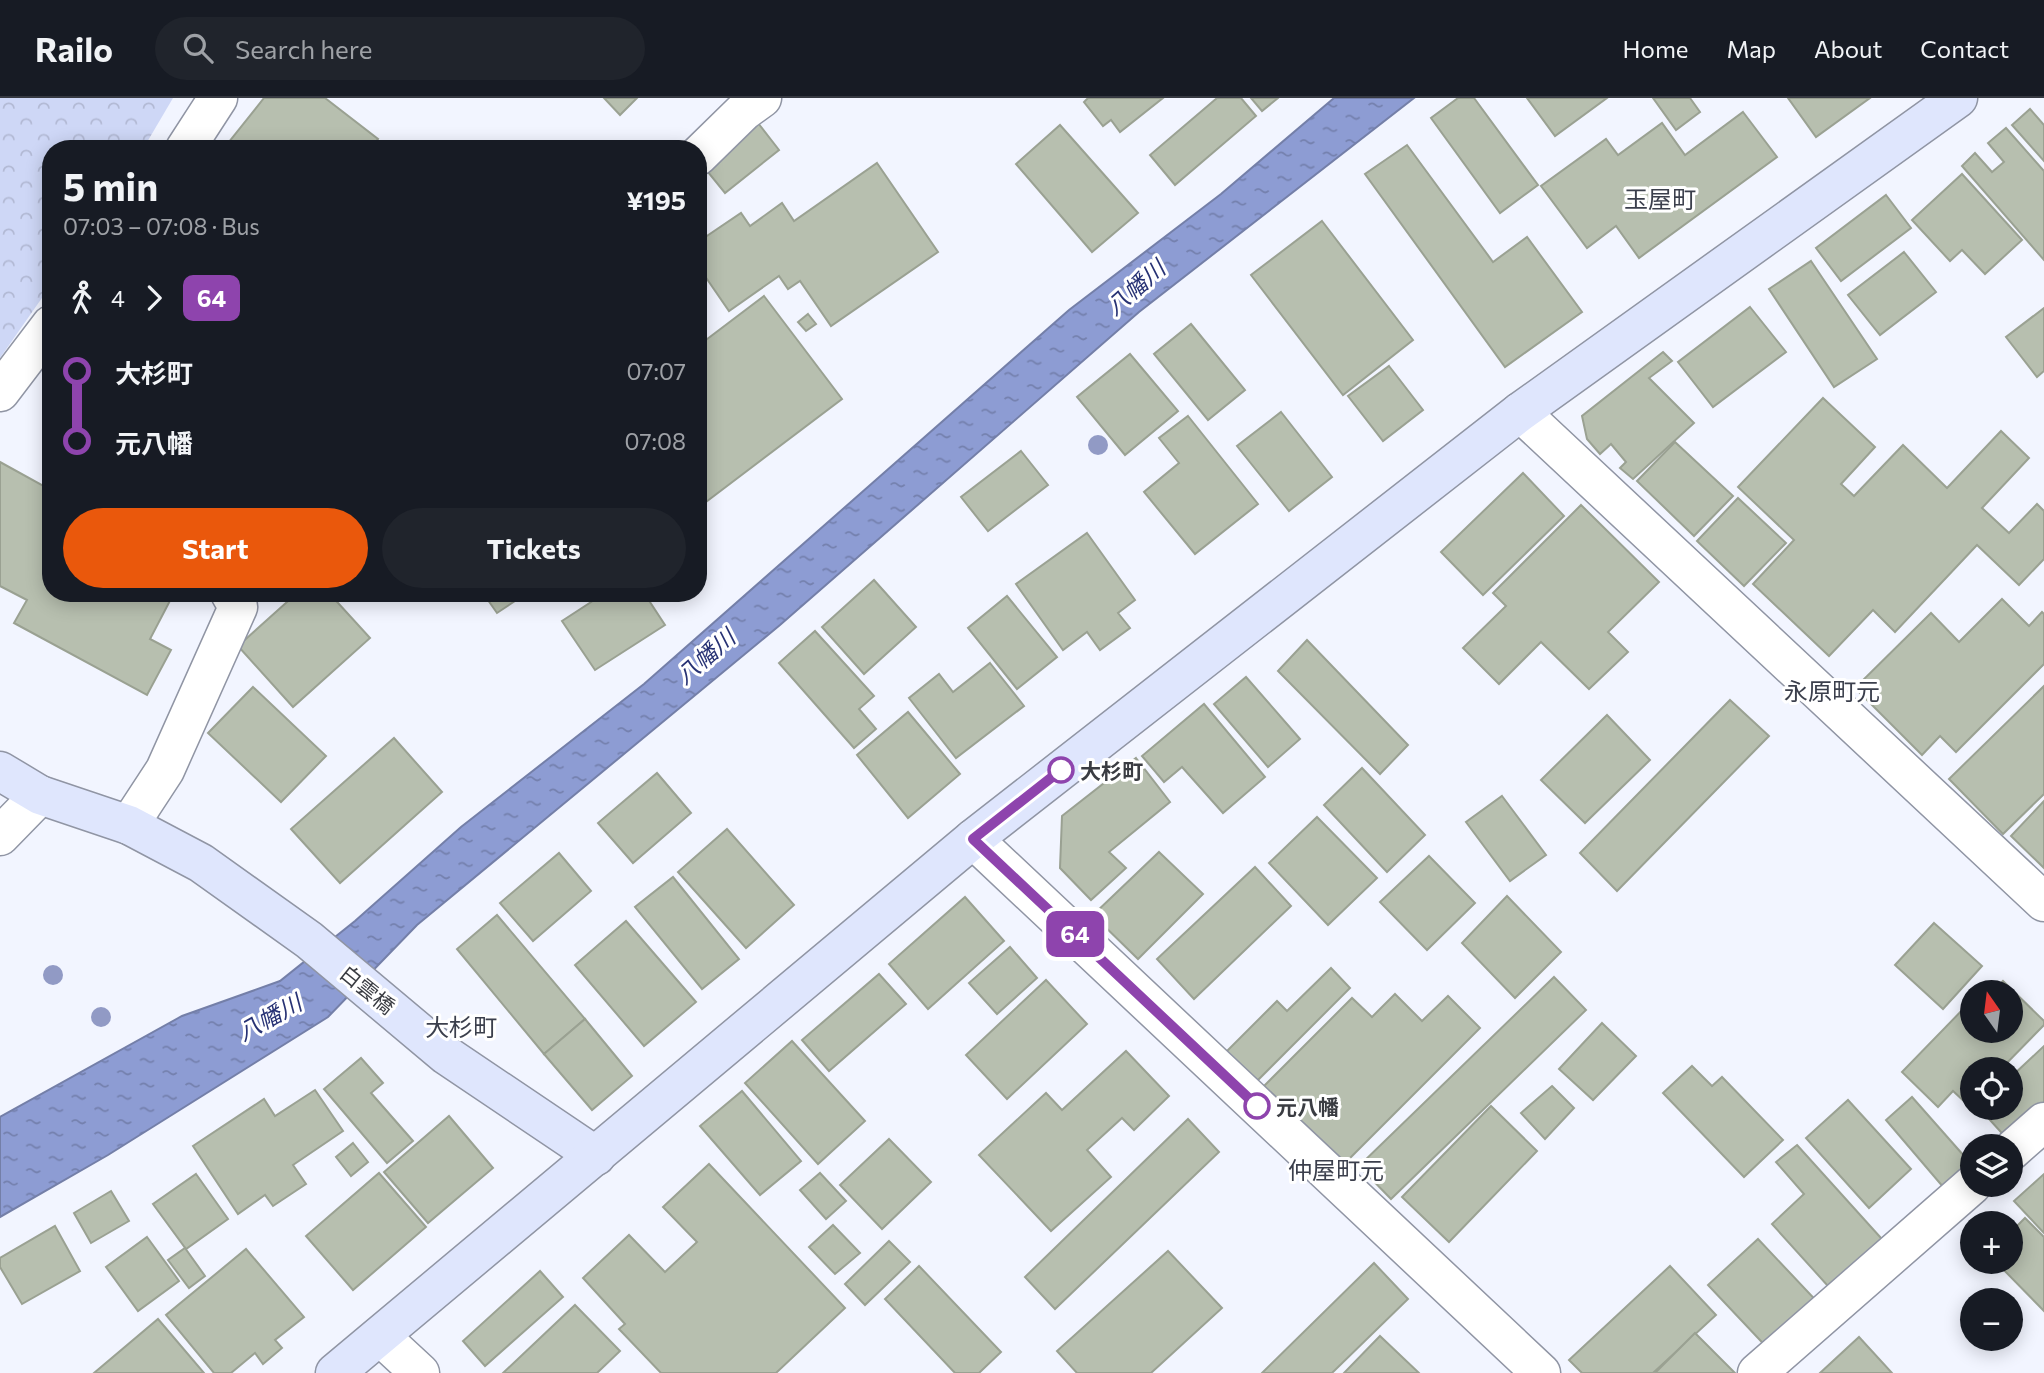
<!DOCTYPE html>
<html lang="en">
<head>
<meta charset="utf-8">
<style>
  body { margin:0; font-family:Commissioner,"Noto Sans JP",sans-serif; background:#20242c; color:#f1f3f6; height:100vh; display:flex; flex-direction:column; font-size:26px; white-space:nowrap }
  * { box-sizing:border-box; margin:0 }
  p { font-size:23px; color:#9ea1a6 }
  .icon { flex:none; width:38px; height:38px; fill:none; stroke:currentColor; stroke-width:2; stroke-linecap:round; stroke-linejoin:round }
  .map { position:relative; flex:1; overflow:hidden }
  .drawer { position:absolute; left:42px; top:42px; width:665px; height:462px; display:flex; flex-direction:column; background:#171b24; border-radius:28px; box-shadow:0 4px 18px #0003 }
  .drawer>* { flex:none }
  .badge { padding:0 14px; border-radius:10px; font-size:24px; line-height:46px }
  .needle { width:46px; rotate:346deg }
  .buttons { position:absolute; left:1960px; top:882px; display:grid; gap:14px }
  .buttons a { display:grid; place-items:center; width:63px; height:63px; border-radius:50%; background:#171b24; box-shadow:0 4px 18px #0003; font-size:35px }
  .map>.badge { position:absolute; translate:-50% -50%; box-shadow:0 0 0 4px #fff }
  .legs { display:flex; align-items:center; gap:10px; height:77px; padding:0 21px; font-size:23px }
  .legs p { margin-inline-start:auto }
  .headline { display:flex; align-items:center; justify-content:space-between; height:119px; padding:0 21px }
  h1 { font-size:38px; font-weight:700; line-height:52px }
  .primary-button { display:flex; gap:14px; margin-top:auto; padding:14px 21px }
  .primary-button a { flex:1; height:80px; border-radius:42px; background:#ea580c; color:#fff; font-size:28px; font-weight:700; line-height:80px; text-align:center }
  .primary-button a+a { background:#20242c; color:#f1f3f6 }
  ul { padding:0 21px; list-style:none }
  li { display:flex; align-items:center; gap:24px; height:70px; font-size:26px }
  li i { display:grid; place-items:center; width:10px; height:100%; margin:0 9px; background:currentColor }
  li i::after { content:''; width:18px; height:18px; margin:-9px; border:5px solid; border-radius:50%; background:#171b24 }
  li p { margin-inline-start:auto }
  li:first-child i { background:linear-gradient(#0000 50%,currentColor 0) }
  li:last-child i { background:linear-gradient(currentColor 50%,#0000 0) }
  header { display:flex; align-items:center; gap:42px; box-sizing:border-box; height:98px; padding:0 35px; background:#171b24; border-bottom:2px solid #363941 }
  header strong { font-size:33px }
  nav { display:flex; gap:38px; margin-inline-start:auto; font-size:24px }
  .search { width:490px; height:63px; background:#20242c; display:flex; align-items:center; gap:18px; box-sizing:border-box; padding:0 24px; border-radius:38px; color:#9ea1a6; font-size:26px }
  .map>svg:first-child { display:block }
  .forest { fill:url(#forest-crowns) }
  .water { fill:url(#water-ripples); stroke:#747fa8; stroke-width:2 }
  .building { fill:#b7bfaf; stroke:#9aa192; stroke-width:2 }
  .lines { fill:none; stroke-linecap:round; stroke-linejoin:round }
  .street-casing { stroke:#9095a4; stroke-width:41 }
  .secondary-casing { stroke:#9095a4; stroke-width:41 }
  .street { stroke:#fff; stroke-width:38 }
  .secondary { stroke:#dfe6fd; stroke-width:38 }
  .tree { fill:#919ac5 }
  .line-1-casing { stroke:#fff; stroke-width:16 }
  .line-1 { stroke:#8e44ad; stroke-width:10 }
  .stop-1-dot { fill:#fff; stroke:#8e44ad; stroke-width:3.5 }
  .labels { text-anchor:middle; dominant-baseline:central; stroke-width:6; stroke-linejoin:round; paint-order:stroke }
  .stop-label { font-size:21px; font-weight:bold; fill:#3a3c42; stroke:#fff; text-anchor:start }
  .street-label { font-size:21px; fill:#3a3c42; stroke:#fff }
  .water-label { font-size:23px; font-style:italic; fill:#273274; stroke:#fff }
  .quarter-label { font-size:24px; fill:#3b3f4c; stroke:#fff }
</style>
</head>
<body>
<header>
<strong>Railo</strong>
<div class="search"><svg class="icon" aria-label="search" viewBox="0 0 24 24"><circle cx="10" cy="10" r="6"/><path d="M15 15l6 6"/></svg>Search here</div>
<nav><a>Home</a><a>Map</a><a>About</a><a>Contact</a></nav>
</header>
<div class="map">
<svg width="2044" height="1275" viewBox="0 0 2044 1275">
  <defs>
    <pattern id="forest-crowns" width="20" height="18" patternUnits="userSpaceOnUse" patternTransform="scale(1.75)"><rect width="20" height="18" fill="#ced7f6"/><path d="M2 6a3 3 0 1 1 6 0M12 15a3 3 0 1 1 6 0" fill="none" stroke="#b2b9d4"/></pattern>
    <pattern id="water-ripples" width="26" height="14" patternUnits="userSpaceOnUse" patternTransform="scale(1.75)"><rect width="26" height="14" fill="#8d9cd3"/><path d="M2 4q2-2 4 0t4 0M15 11q2-2 4 0t4 0" fill="none" stroke="#7480ad"/></pattern>
  </defs>
  <rect width="100%" height="100%" fill="#f2f5ff"/>
  <polygon class="forest" points="0,0 173,0 143,51 51,51 51,187 0,260"/>
  <polygon class="water" points="1334,0 1414,0 1139,214 780,527 417,827 328,919 108,1057 0,1119 0,1019 182,918 280,883 355,823 461,729 644,586 1069,212 1221,96"/>
  <g class="building">
    <polygon points="264,0 325,0 378,41 370,51 227,51 225,49"/>
    <polygon points="604,0 637,0 620,17"/>
    <polygon points="1088,0 1163,0 1120,34 1111,22 1103,28 1084,4"/>
    <polygon points="1217,0 1241,0 1256,18 1175,87 1150,57"/>
    <polygon points="1251,0 1278,0 1262,13"/>
    <polygon points="1458,0 1474,0 1538,87 1500,115 1431,20"/>
    <polygon points="1527,0 1607,0 1555,38"/>
    <polygon points="1653,0 1690,0 1700,14 1676,32"/>
    <polygon points="1788,0 1870,0 1816,39"/>
    <polygon points="2030,11 2044,27 2044,63 2012,27"/>
    <polygon points="1743,14 1777,59 1639,160 1616,128 1587,150 1541,88 1606,41 1618,57 1662,25 1685,57"/>
    <polygon points="758,25 779,52 725,95 703,68"/>
    <polygon points="1060,27 1138,115 1092,154 1016,66"/>
    <polygon points="2006,30 2044,73 2044,162 1962,68 1975,55 1992,74 2004,64 1988,45"/>
    <polygon points="1407,47 1493,164 1527,139 1582,214 1505,269 1365,76"/>
    <polygon points="877,65 938,154 831,228 800,183 788,191 779,178 729,213 698,168 698,144 741,115 750,128 782,105 794,123"/>
    <polygon points="1962,76 2022,142 1985,176 1962,152 1950,163 1912,122"/>
    <polygon points="1886,97 1911,130 1841,183 1816,150"/>
    <polygon points="1322,123 1413,242 1343,297 1251,177"/>
    <polygon points="1904,154 1936,194 1880,237 1848,197"/>
    <polygon points="1811,163 1877,261 1834,289 1769,191"/>
    <polygon points="764,198 842,301 698,410 698,248"/>
    <polygon points="1750,209 1786,254 1713,309 1678,264"/>
    <polygon points="2044,210 2044,273 2037,279 2006,239"/>
    <polygon points="808,216 816,226 806,233 798,224"/>
    <polygon points="1191,226 1245,292 1208,322 1154,256"/>
    <polygon points="1663,254 1672,263 1649,280 1694,325 1633,381 1620,370 1626,364 1611,346 1600,356 1587,341 1582,318"/>
    <polygon points="1130,256 1178,313 1125,357 1077,299"/>
    <polygon points="1389,268 1423,312 1383,343 1348,298"/>
    <polygon points="1823,300 1875,349 1841,386 1854,398 1903,347 1947,390 2001,333 2029,360 1982,410 2009,435 2037,406 2044,413 2044,461 2019,487 1977,447 1895,534 1873,512 1829,558 1753,486 1794,442 1738,389"/>
    <polygon points="1281,314 1332,379 1289,413 1237,348"/>
    <polygon points="1188,318 1258,406 1195,456 1144,394 1179,365 1159,340"/>
    <polygon points="1675,344 1733,398 1694,438 1637,383"/>
    <polygon points="1021,353 1048,387 988,433 961,399"/>
    <polygon points="0,364 51,392 51,495 174,495 150,541 171,552 147,597 14,525 27,502 0,488"/>
    <polygon points="1523,375 1564,418 1483,497 1441,454"/>
    <polygon points="1738,400 1786,445 1744,488 1697,443"/>
    <polygon points="1581,407 1659,484 1608,534 1628,554 1589,591 1541,544 1499,586 1463,550 1506,508 1493,495"/>
    <polygon points="1087,435 1135,502 1118,515 1130,530 1100,552 1087,534 1063,552 1016,486"/>
    <polygon points="874,482 916,529 864,576 822,529"/>
    <polygon points="297,495 329,495 370,540 293,609 238,548"/>
    <polygon points="483,495 527,495 497,515"/>
    <polygon points="605,495 644,495 665,527 595,572 562,523"/>
    <polygon points="1007,498 1057,559 1017,591 968,530"/>
    <polygon points="2002,501 2029,528 2042,514 2044,516 2044,566 1956,654 1940,638 1922,657 1855,590 1931,515 1959,544"/>
    <polygon points="815,533 874,598 859,611 876,631 854,650 779,565"/>
    <polygon points="1307,542 1408,647 1380,676 1278,573"/>
    <polygon points="990,565 1024,608 956,660 909,600 939,576 953,594"/>
    <polygon points="1246,579 1300,641 1268,669 1214,606"/>
    <polygon points="2044,588 2044,696 2003,736 1949,681"/>
    <polygon points="253,589 326,658 281,704 208,635"/>
    <polygon points="1730,602 1769,638 1617,793 1580,755"/>
    <polygon points="1204,606 1265,679 1223,715 1182,669 1164,684 1142,658"/>
    <polygon points="908,614 960,676 908,720 857,657"/>
    <polygon points="1607,617 1650,662 1585,725 1541,682"/>
    <polygon points="394,640 442,694 340,785 291,731"/>
    <polygon points="1136,660 1170,704 1109,754 1126,770 1091,802 1060,770 1062,718"/>
    <polygon points="1362,670 1425,737 1387,774 1324,707"/>
    <polygon points="657,675 691,715 633,765 598,725"/>
    <polygon points="1502,698 1546,757 1510,783 1466,724"/>
    <polygon points="2044,703 2044,770 2011,738"/>
    <polygon points="1317,719 1377,780 1328,827 1269,765"/>
    <polygon points="727,731 794,807 746,850 678,774"/>
    <polygon points="1159,754 1203,796 1138,861 1093,817"/>
    <polygon points="559,755 591,793 533,843 500,805"/>
    <polygon points="1429,758 1475,805 1427,852 1380,804"/>
    <polygon points="1255,769 1291,808 1194,901 1157,861"/>
    <polygon points="673,779 739,861 702,891 635,809"/>
    <polygon points="1507,798 1561,854 1515,900 1462,845"/>
    <polygon points="965,799 1004,843 928,911 889,866"/>
    <polygon points="497,817 585,921 544,956 457,851"/>
    <polygon points="626,823 696,904 644,948 575,867"/>
    <polygon points="1934,825 1982,868 1943,911 1895,867"/>
    <polygon points="1010,849 1037,880 997,916 969,885"/>
    <polygon points="1331,870 1350,890 1254,986 1224,956 1277,903 1287,913"/>
    <polygon points="879,876 906,906 829,973 802,942"/>
    <polygon points="1554,879 1586,912 1391,1101 1359,1068"/>
    <polygon points="1046,882 1087,926 1007,1001 966,957"/>
    <polygon points="2003,883 2044,923 2044,927 2001,971 1972,971 1972,1000 1967,1006 1953,993 1938,1009 1902,974 1971,903 1972,933 2011,933 2011,894 1992,894"/>
    <polygon points="1395,896 1422,923 1448,898 1480,930 1344,1066 1264,988 1352,900 1372,919"/>
    <polygon points="585,921 632,978 592,1012 544,956"/>
    <polygon points="1602,925 1636,958 1593,1002 1559,971"/>
    <polygon points="792,943 865,1023 818,1066 745,985"/>
    <polygon points="2044,948 2044,1012 2010,1044 1979,1010 2011,1010 2011,979"/>
    <polygon points="1126,953 1169,998 1134,1032 1122,1020 1087,1052 1111,1079 1051,1133 979,1057 1046,995 1062,1012"/>
    <polygon points="361,960 383,985 371,995 413,1043 387,1065 324,991"/>
    <polygon points="1692,968 1712,988 1722,979 1783,1042 1744,1079 1663,995"/>
    <polygon points="1552,988 1574,1010 1545,1041 1521,1015"/>
    <polygon points="315,992 343,1033 293,1067 306,1086 273,1108 265,1097 238,1116 193,1048 264,1001 275,1018"/>
    <polygon points="742,993 801,1063 760,1097 700,1028"/>
    <polygon points="1912,999 1972,1067 1972,1077 1950,1097 1886,1022"/>
    <polygon points="1848,1002 1911,1071 1869,1110 1806,1040"/>
    <polygon points="1491,1008 1537,1053 1449,1144 1402,1099"/>
    <polygon points="449,1018 493,1070 428,1125 384,1074"/>
    <polygon points="1188,1021 1219,1054 1055,1211 1025,1179"/>
    <polygon points="889,1041 931,1084 882,1131 840,1087"/>
    <polygon points="353,1045 368,1064 351,1078 336,1059"/>
    <polygon points="1797,1047 1890,1150 1837,1198 1772,1126 1804,1096 1776,1064"/>
    <polygon points="709,1066 845,1210 776,1275 661,1275 619,1231 625,1226 583,1180 629,1137 665,1174 697,1144 663,1109"/>
    <polygon points="379,1075 426,1129 353,1192 306,1138"/>
    <polygon points="820,1075 846,1103 826,1121 800,1092"/>
    <polygon points="196,1076 228,1121 186,1151 153,1106"/>
    <polygon points="2044,1076 2044,1135 2014,1103"/>
    <polygon points="111,1093 129,1123 91,1145 74,1115"/>
    <polygon points="2025,1120 2044,1139 2044,1213 1996,1164 2011,1164 2011,1134"/>
    <polygon points="833,1127 860,1155 835,1176 809,1149"/>
    <polygon points="55,1128 80,1173 22,1206 0,1169 0,1160"/>
    <polygon points="147,1139 179,1183 138,1213 106,1169"/>
    <polygon points="1758,1141 1824,1211 1775,1258 1708,1187"/>
    <polygon points="889,1143 910,1164 865,1207 845,1186"/>
    <polygon points="185,1150 205,1178 189,1190 168,1162"/>
    <polygon points="246,1151 304,1219 275,1242 282,1250 263,1266 255,1255 231,1275 214,1275 166,1217"/>
    <polygon points="1168,1153 1222,1210 1151,1275 1077,1275 1057,1253"/>
    <polygon points="1374,1165 1408,1201 1332,1275 1262,1275"/>
    <polygon points="919,1168 1001,1254 979,1275 955,1275 885,1201"/>
    <polygon points="1670,1168 1716,1217 1653,1275 1582,1275 1569,1262"/>
    <polygon points="540,1173 563,1199 485,1268 463,1243"/>
    <polygon points="575,1207 620,1253 597,1275 503,1275"/>
    <polygon points="158,1221 204,1275 94,1275"/>
    <polygon points="1695,1235 1735,1275 1655,1275"/>
    <polygon points="1380,1238 1419,1275 1344,1275"/>
    <polygon points="1859,1239 1892,1275 1820,1275"/>
  </g>
  <g class="lines">
    <g class="street-casing">
      <g id="street">
        <polyline points="185,51 218,0"/>
        <polyline points="698,58 744,13 762,0"/>
        <polyline points="0,294 51,227"/>
        <polyline points="1520,314 2044,804"/>
        <polyline points="129,727 165,672 238,509 230,495"/>
        <polyline points="0,738 40,697"/>
        <polyline points="973,741 1541,1275"/>
        <polyline points="2011,1053 2044,1024"/>
        <polyline points="380,1238 420,1275"/>
        <polyline points="1757,1275 1972,1087"/>
      </g>
    </g>
    <g class="secondary-casing">
      <g id="secondary">
        <polyline points="0,673 40,697 129,727 201,765 309,842 446,957 596,1058"/>
        <polyline points="335,1275 973,741 1520,314 1958,0"/>
      </g>
    </g>
    <use href="#street" class="street"/>
    <use href="#secondary" class="secondary"/>
  </g>
  <g class="tree">
    <circle cx="1098" cy="347" r="10"/>
    <circle cx="53" cy="877" r="10"/>
    <circle cx="101" cy="919" r="10"/>
  </g>
  <g class="lines">
    <g class="line-1-casing">
      <polyline id="line-1" points="1061,672 973,741 1257,1008"/>
    </g>
    <use href="#line-1" class="line-1"/>
  </g>
  <g class="stop-1-dot">
    <circle cx="1061" cy="672" r="12"/>
    <circle cx="1257" cy="1008" r="12"/>
  </g>
  <g class="labels">
    <g class="stop-label">
      <text x="1080" y="672">大杉町</text>
      <text x="1276" y="1008">元八幡</text>
    </g>
    <g class="street-label">
      <text transform="translate(368 891) rotate(39)">白雲橋</text>
    </g>
    <g class="water-label">
      <text transform="translate(1135 189) rotate(-41)">八幡川</text>
      <text transform="translate(705 558) rotate(-41)">八幡川</text>
      <text transform="translate(269 919) rotate(-29)">八幡川</text>
    </g>
    <g class="quarter-label">
      <text x="1660" y="100">玉屋町</text>
      <text x="1832" y="592">永原町元</text>
      <text x="461" y="928">大杉町</text>
      <text x="1336" y="1071">仲屋町元</text>
    </g>
  </g>
</svg>
<div class="buttons">
<a><svg class="needle" viewBox="-14 -14 28 28"><path d="M0-13l5 13h-10z" fill="#e53935"/><path d="M0 13l5-13h-10z" fill="#9ea1a6"/></svg></a>
<a><svg class="icon" aria-label="locate" viewBox="0 0 24 24"><circle cx="12" cy="12" r="6"/><path d="M12 2v4M12 18v4M2 12h4M18 12h4"/></svg></a>
<a><svg class="icon" aria-label="layers" viewBox="0 0 24 24"><path d="M12 4l9 5-9 5-9-5zM3 14l9 5 9-5"/></svg></a>
<a>+</a>
<a>−</a>
</div>
<b class="badge" style="left:1075px;top:836px;background:#8e44ad;color:#fff">64</b>
<section class="drawer">
<div class="headline"><div><h1>5 min</h1><p>07:03 – 07:08 · Bus</p></div><b>¥195</b></div>
<div class="legs"><svg class="icon" aria-label="walk" viewBox="0 0 24 24"><circle cx="13" cy="4" r="2"/><path d="M13 8l-2 6 4 7M11 14l-3 7M7 12l3-4h3l4 4"/></svg>4<svg class="icon" aria-label="forward" viewBox="0 0 24 24"><path d="M9 5l7 7-7 7"/></svg><b class="badge" style="background:#8e44ad;color:#fff">64</b></div>
<ul>
<li><i style="color:#8e44ad"></i><b>大杉町</b><p>07:07</p></li>
<li><i style="color:#8e44ad"></i><b>元八幡</b><p>07:08</p></li>
</ul>
<div class="primary-button"><a>Start</a><a>Tickets</a></div>
</section>
</div>
</body>
</html>
